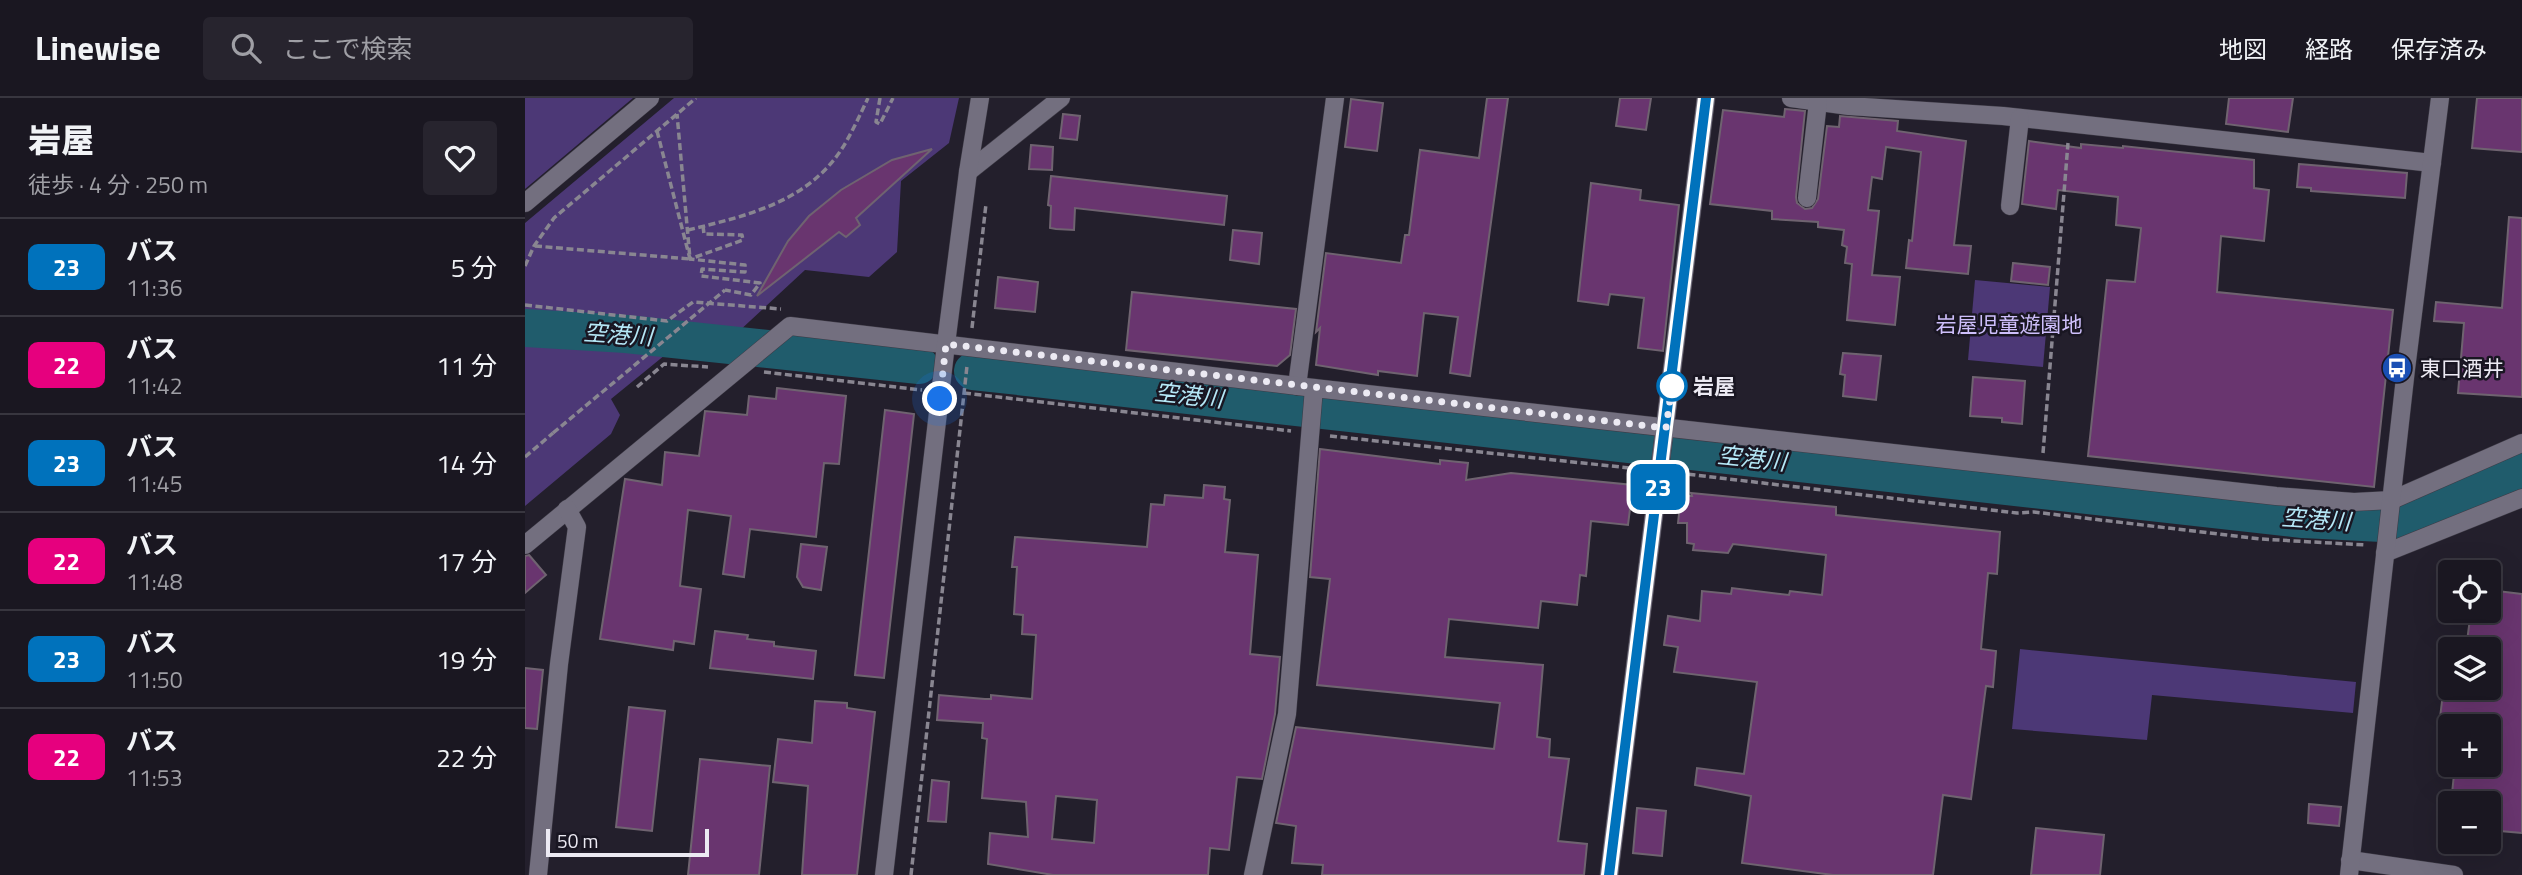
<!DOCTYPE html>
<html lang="ja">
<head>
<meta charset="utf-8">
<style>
  body { margin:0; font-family:"Titillium Web","Noto Sans JP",sans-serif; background:#27242e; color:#f1f3f6; height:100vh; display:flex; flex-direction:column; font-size:26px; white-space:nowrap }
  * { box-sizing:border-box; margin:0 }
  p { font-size:23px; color:#9f9fa5 }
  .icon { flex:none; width:38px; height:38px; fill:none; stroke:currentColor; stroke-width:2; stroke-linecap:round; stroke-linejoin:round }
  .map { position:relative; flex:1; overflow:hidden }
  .sheet { display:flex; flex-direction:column; background:#1a1721; width:525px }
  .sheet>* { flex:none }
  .badge { padding:0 14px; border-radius:10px; font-size:24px; line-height:46px }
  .tools { position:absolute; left:1913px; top:462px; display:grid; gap:14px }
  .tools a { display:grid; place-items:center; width:63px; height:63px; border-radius:7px; background:#1a1721; box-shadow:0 7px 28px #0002,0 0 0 2px #38363f; font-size:35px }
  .scale { position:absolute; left:21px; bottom:18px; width:163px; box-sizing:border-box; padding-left:7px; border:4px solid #eceaf3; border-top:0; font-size:19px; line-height:24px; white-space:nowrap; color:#eceaf3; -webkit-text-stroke:5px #191622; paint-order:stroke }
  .you { position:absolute; width:35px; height:35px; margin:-18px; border:5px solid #fff; border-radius:50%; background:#1a73e8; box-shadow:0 0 0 10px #1a73e833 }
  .map>.badge { position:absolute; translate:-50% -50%; box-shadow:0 0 0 4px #fff }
  .round { display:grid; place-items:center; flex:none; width:74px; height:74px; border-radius:7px; background:#27242e }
  .headline { display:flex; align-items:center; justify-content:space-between; height:119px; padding:0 28px }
  h1 { font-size:33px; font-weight:800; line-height:52px }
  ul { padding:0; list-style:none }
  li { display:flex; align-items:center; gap:21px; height:98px; padding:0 28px; border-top:2px solid #38363f }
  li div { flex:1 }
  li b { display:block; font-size:26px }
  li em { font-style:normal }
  li .badge { min-width:77px; font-weight:700; text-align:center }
  header { display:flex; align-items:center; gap:42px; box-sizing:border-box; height:98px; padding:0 35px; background:#1a1721; border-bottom:2px solid #38363f }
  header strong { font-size:33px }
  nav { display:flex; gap:38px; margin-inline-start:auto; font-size:24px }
  .search { width:490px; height:63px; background:#27242e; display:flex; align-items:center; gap:18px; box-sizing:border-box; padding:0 24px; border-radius:7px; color:#9f9fa5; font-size:26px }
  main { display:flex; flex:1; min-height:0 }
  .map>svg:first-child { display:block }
  .green { fill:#4c3876 }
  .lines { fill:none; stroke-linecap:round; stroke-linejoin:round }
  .river { stroke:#205c6c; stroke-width:38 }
  .building { fill:#69356f; stroke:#6f6370; stroke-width:2; fill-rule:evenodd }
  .minor-casing { stroke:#3d3a45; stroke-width:19 }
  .path { stroke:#898691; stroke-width:3.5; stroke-dasharray:7 3.5; stroke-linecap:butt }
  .minor { stroke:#736f7f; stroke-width:18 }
  .path-bridge { stroke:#898691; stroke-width:3.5; stroke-dasharray:7 3.5; stroke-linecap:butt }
  .line-casing { stroke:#fff; stroke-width:16 }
  .line { stroke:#0072bc; stroke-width:10 }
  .walk { stroke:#eceaf3; stroke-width:7; stroke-dasharray:0 12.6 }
  .stop-dot { fill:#fff; stroke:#0072bc; stroke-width:3.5 }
  .labels { text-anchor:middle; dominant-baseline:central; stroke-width:5; stroke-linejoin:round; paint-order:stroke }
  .park-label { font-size:21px; fill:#cebffb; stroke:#191622 }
  .poi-label { font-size:21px; fill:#eceaf3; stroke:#191622; text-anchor:start }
  .stop-label { font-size:21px; font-weight:bold; fill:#eceaf3; stroke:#191622; text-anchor:start }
  .water-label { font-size:23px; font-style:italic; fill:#b5e8f7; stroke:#191622 }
</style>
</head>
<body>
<header>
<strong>Linewise</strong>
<div class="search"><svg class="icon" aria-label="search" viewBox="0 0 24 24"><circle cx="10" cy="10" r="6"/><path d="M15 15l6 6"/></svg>ここで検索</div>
<nav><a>地図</a><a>経路</a><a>保存済み</a></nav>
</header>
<main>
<section class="sheet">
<div class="headline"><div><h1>岩屋</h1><p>徒歩 · 4 分 · 250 m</p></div><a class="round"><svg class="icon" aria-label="heart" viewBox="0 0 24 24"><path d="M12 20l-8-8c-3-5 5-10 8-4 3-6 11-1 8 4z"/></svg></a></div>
<ul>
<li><span class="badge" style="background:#0072bc;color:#fff">23</span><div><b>バス</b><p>11:36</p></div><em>5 分</em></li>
<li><span class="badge" style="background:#e6007e;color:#fff">22</span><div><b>バス</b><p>11:42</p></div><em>11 分</em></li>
<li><span class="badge" style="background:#0072bc;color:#fff">23</span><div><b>バス</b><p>11:45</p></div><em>14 分</em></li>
<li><span class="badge" style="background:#e6007e;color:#fff">22</span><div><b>バス</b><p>11:48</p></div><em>17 分</em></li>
<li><span class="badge" style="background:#0072bc;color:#fff">23</span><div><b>バス</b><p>11:50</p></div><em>19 分</em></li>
<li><span class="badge" style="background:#e6007e;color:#fff">22</span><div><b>バス</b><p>11:53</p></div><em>22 分</em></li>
</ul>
</section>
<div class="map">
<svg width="1997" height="777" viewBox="0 0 1997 777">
  <rect width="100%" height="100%" fill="#231f2c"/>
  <g class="green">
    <polygon points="0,0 108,0 0,91"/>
    <polygon points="149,0 434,0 424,45 376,83 372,154 344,179 280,172 212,235 179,259 140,257 86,301 95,317 86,336 0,408 0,125"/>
    <polygon points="1450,182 1525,189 1518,269 1443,262"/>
    <polygon points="1495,551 1831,584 1828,615 1627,597 1622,642 1487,631"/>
  </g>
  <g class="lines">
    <g class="river">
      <polyline points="0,230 101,236 394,267"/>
      <polyline points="448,273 1778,421 1877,426 1997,373"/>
    </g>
  </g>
  <g class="building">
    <polygon points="962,0 983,0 945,278 925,275 933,219 899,215 892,278 853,273 853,277 791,267 795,230 791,234 801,155 876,165 880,137 884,137 895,52 954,60"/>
    <polygon points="1095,0 1126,0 1121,32 1091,28"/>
    <polygon points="1704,0 1768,0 1763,34 1701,26"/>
    <polygon points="1952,0 1997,0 1997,54 1947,50"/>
    <polygon points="826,1 858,5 852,53 820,49"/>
    <polygon points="1260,11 1280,13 1271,99 1272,105 1280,111 1287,110 1293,101 1302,28 1314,29 1315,18 1373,23 1372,33 1441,43 1429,147 1446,148 1443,176 1381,170 1384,142 1387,143 1396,54 1361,49 1357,81 1347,79 1343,112 1354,113 1347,177 1375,179 1370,227 1322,222 1327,166 1320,165 1322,149 1317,147 1319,132 1293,129 1293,124 1247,121 1247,113 1185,106 1198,12 1259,19"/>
    <polygon points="538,16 555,18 552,42 535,40"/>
    <polygon points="1504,43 1556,50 1556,46 1598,50 1598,48 1729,62 1729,90 1744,92 1739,143 1696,138 1692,194 1868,212 1849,389 1563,358 1582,182 1610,184 1616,130 1591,127 1593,99 1533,92 1531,111 1497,106"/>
    <polygon points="506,47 528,49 527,72 504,71"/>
    <polygon points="407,51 331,120 335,127 321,139 314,134 232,198 263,143 284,118 316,92 367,62"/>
    <polygon points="1774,66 1882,75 1880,100 1786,93 1786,90 1772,89"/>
    <polygon points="526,78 702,98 699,127 550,110 549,132 531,131 525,130 526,108 523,107"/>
    <polygon points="1066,85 1116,92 1115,102 1154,107 1138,253 1113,250 1119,200 1085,196 1083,207 1053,203"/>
    <polygon points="1984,119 1997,120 1997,299 1933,295 1939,225 1909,223 1911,204 1977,210"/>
    <polygon points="708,132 737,135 734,166 705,162"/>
    <polygon points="1488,165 1525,169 1523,187 1486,183"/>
    <polygon points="473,179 513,184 510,214 470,210"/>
    <polygon points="607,194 771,211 765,257 752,268 601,252"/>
    <polygon points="1318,255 1356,258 1351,302 1318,298 1320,277 1315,276"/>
    <polygon points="1448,279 1500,283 1497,326 1477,324 1477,320 1445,318"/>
    <polygon points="252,290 321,298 314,366 299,365 291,439 225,431 219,479 198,476 206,418 163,412 155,488 176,491 169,546 149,543 148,552 75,541 100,381 137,387 140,354 174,358 180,313 222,317 224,298 251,301"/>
    <polygon points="360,312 389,316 359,580 330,577"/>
    <polygon points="795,351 915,366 915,362 943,365 941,382 986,375 1108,387 1103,427 1066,423 1061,478 1055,477 1052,507 1016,503 1013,530 924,521 920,559 1018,567 1012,639 1025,641 1024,659 1044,661 1033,743 1062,746 1059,777 797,777 798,767 767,765 771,728 751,725 771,629 969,651 975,605 792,587 805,481 785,479"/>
    <path d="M679,387L700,389L699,401L705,402L700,454L733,457L725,556L755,559L750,616L737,681L712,679L704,752L685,750L683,777H528L463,766L465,735L503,739L501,704L457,700L462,641L457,640L458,625L412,622L414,597L460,601H466V597L507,601L511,537L497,536L498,517L489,516L492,469H487L490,439L622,449L626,406L639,407L640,397L678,400ZM531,698L572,702L569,745L527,741Z"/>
    <polygon points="1166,395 1311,409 1311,417 1475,434 1472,476 1463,475 1456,551 1471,553 1468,589 1461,588 1446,701 1418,697 1408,777 1308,777 1217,765 1226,698 1170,687 1172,670 1219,676 1232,584 1149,574 1153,549 1139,547 1143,518 1175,523 1177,493 1206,496 1207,490 1264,497 1265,493 1297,497 1301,457 1208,446 1203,455 1168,452 1169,446 1162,445 1162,425 1153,425 1156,398 1167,398"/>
    <polygon points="276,446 302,449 296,492 278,489 272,479"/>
    <polygon points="4,457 21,477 0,495 0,458"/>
    <polygon points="1964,492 1997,496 1997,735 1964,732 1964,705 1926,705 1930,667 1964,667 1964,628 1914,628 1919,587 1925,590 1964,590 1964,551 1941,551 1946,513 1964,513"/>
    <polygon points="190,533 223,537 222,541 249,544 249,548 291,553 288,581 185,570"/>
    <polygon points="0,570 18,572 12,631 0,630"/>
    <polygon points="290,603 322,605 322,610 350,614 332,777 277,777 283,688 248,684 253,641 287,645"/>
    <polygon points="104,609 140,613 127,733 91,729"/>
    <polygon points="175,661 245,668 234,777 163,777"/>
    <polygon points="407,682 424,684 421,724 403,723"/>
    <polygon points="1784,706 1816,709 1814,728 1783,725"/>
    <polygon points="1112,710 1141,713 1137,758 1108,755"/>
    <polygon points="1511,730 1579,737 1575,777 1506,777"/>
  </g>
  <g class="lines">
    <g class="minor-casing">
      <g id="minor">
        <polyline points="1266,0 1324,8 1478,18 1907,65"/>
        <polyline points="443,74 536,0"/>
        <polyline points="1282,100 1293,4"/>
        <polyline points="0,105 125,0"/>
        <polyline points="1485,108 1495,20"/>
        <polyline points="772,288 810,0"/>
        <polyline points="0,447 265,228 789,290 1751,398 1829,404 1867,402 1997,345"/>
        <polyline points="1860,455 1997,400"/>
        <polyline points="1825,762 1929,777"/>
        <polyline points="13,777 34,566 52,429 42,411"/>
        <polyline points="359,777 421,246 443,74 455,0"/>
        <polyline points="728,777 762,616 789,290"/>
        <polyline points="1084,777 1181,0"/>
        <polyline points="1824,777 1881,271 1915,0"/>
      </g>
    </g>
    <g class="path">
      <polyline points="355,0 351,24 355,26 368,0"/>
      <polyline points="132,33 165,161 152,16"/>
      <polyline points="178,128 179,136 217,137 218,142 165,161 220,167 220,174 177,171 176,178 235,185 226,197 200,192"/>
      <path d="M163,132C225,117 287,103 321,44C329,30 336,15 343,0"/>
      <polyline points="10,148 165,161"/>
      <polyline points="0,168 9,148 29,120 171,0"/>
      <polyline points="0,207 142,223 168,204 256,211"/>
      <polyline points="447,230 461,106"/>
      <polyline points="239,274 397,292"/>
      <polyline points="112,289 139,266 183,269"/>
      <polyline points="439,295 766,333"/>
      <polyline points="805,338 1114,371"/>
      <polyline points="1518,355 1543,45"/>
      <polyline points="0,359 28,335"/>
      <polyline points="1153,375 1492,415 1509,414 1735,441 1841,447"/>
      <polyline points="386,777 442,268"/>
    </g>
    <use href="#minor" class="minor"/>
    <polyline class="path-bridge" points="28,335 200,192"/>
  </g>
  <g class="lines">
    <g class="line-casing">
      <polyline id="line" points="1084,777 1181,0"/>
    </g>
    <use href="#line" class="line"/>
    <polyline class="walk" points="415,301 421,246 1141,330 1147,288"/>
  </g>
  <defs>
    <g id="bus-disc" transform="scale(1.575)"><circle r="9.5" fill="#1a4fb4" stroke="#191622"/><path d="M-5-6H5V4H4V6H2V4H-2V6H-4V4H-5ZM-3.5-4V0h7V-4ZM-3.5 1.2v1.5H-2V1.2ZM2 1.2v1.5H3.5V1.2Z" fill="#fff"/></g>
  </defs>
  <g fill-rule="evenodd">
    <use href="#bus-disc" x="1872" y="270"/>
  </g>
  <circle class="stop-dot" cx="1147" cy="288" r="14"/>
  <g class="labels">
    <g class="park-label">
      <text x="1484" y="226">岩屋児童遊園地</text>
    </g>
    <g class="poi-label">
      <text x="1895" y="270">東口酒井</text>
    </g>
    <g class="stop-label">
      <text x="1168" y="288">岩屋</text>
    </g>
    <g class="water-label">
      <text transform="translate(93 236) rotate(4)">空港川</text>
      <text transform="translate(664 297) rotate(6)">空港川</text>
      <text transform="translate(1227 360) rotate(6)">空港川</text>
      <text transform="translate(1791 421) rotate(4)">空港川</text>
    </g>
  </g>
</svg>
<div class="tools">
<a><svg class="icon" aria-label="locate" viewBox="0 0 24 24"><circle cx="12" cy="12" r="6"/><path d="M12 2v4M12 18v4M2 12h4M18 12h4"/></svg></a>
<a><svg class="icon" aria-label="layers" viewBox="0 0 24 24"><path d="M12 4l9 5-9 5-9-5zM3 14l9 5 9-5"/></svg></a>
<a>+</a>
<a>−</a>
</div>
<div class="scale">50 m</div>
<div class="you" style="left:415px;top:301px"></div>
<b class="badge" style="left:1133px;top:389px;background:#0072bc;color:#fff">23</b>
</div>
</main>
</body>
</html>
